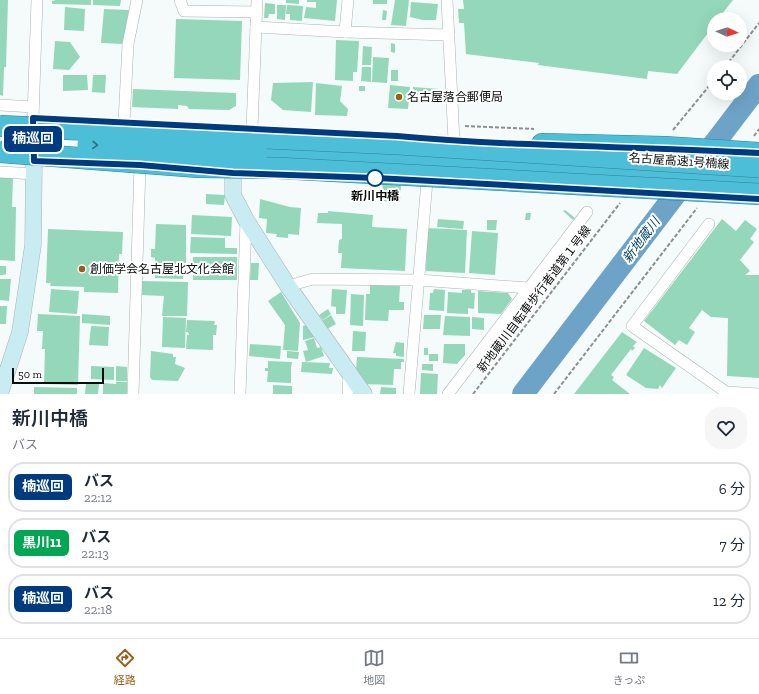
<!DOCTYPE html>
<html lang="ja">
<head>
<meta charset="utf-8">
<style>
  body { margin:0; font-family:"Zilla Slab","Noto Sans JP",serif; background:#f6f6f7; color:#1f2937; height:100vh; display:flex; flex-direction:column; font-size:15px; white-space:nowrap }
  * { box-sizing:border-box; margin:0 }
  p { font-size:13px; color:#747a83 }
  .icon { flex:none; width:22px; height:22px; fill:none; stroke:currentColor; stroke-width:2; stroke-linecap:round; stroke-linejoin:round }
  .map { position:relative; height:394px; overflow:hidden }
  .sheet { display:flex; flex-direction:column; background:#fff; flex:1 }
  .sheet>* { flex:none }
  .badge { padding:0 8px; border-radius:6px; font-size:14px; line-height:26px }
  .needle { width:26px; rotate:94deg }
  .buttons { position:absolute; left:707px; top:12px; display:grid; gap:8px }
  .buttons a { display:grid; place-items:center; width:40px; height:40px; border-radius:50%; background:#fff; box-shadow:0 4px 16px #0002; font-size:20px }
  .scale { position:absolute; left:12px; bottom:10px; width:92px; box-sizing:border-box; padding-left:4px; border:2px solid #0a0d0c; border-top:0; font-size:11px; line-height:14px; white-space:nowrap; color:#0a0d0c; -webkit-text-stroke:3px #fff; paint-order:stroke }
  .map>.badge { position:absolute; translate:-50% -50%; box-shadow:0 0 0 2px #fff }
  .round { display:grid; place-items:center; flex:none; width:42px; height:42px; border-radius:16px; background:#f6f6f7 }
  .summary { display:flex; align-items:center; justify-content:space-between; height:68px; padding:0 12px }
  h1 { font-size:19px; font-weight:600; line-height:30px }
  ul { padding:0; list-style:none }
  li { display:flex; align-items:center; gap:12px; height:50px; margin:0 8px 6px; padding:0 4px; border:2px solid #e0e1e3; border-radius:16px }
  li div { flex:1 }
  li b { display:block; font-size:15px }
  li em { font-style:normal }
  li .badge { min-width:44px; font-weight:700; text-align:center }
  .menu { display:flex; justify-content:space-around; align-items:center; height:56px; border-top:1px solid #e0e1e3; background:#fff; font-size:11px; color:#747a83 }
  .menu a { display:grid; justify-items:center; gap:2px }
  .menu .selected { color:#97601a }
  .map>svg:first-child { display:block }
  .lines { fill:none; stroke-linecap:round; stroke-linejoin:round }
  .river { stroke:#6ea3c8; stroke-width:22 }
  .building { fill:#95d7bb }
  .street-casing { stroke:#acb2b2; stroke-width:12 }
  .secondary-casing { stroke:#acb2b2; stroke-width:17 }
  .highway-casing { stroke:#358091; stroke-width:22 }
  .path { stroke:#8b908f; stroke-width:2; stroke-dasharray:4 2; stroke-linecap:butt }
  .street { stroke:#fff; stroke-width:11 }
  .secondary { stroke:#c9ecf3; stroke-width:16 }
  .highway { stroke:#4cbed8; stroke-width:21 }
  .highway-bridge-casing { stroke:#358091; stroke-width:22; stroke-linecap:butt }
  .highway-bridge { stroke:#4cbed8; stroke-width:21 }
  .oneway { stroke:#2e6e7c }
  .line-casing { stroke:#fff; stroke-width:9 }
  .line { stroke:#003b80; stroke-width:6 }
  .poi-dot { fill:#97601a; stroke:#fff; stroke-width:1.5 }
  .stop-dot { fill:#fff; stroke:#003b80; stroke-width:2 }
  .labels { text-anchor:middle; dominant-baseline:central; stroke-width:4; stroke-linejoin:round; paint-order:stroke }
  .poi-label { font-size:12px; fill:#0a0d0c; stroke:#fff; text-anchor:start }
  .street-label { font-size:12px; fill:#0a0d0c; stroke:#fff }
  .stop-label { font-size:12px; font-weight:bold; fill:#0a0d0c; stroke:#fff }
  .water-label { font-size:13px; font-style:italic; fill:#03486d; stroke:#fff }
</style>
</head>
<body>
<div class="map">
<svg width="759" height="394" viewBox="0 0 759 394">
  <rect width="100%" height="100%" fill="#f4fbfa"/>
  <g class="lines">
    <polyline class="river" points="523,394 759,85"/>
  </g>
  <g class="building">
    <polygon points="0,0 8,0 6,67 4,67 3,96 0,95"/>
    <polygon points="91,0 91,5 52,4 52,1 56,0"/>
    <polygon points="93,0 121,0 120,6 93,5"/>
    <polygon points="286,0 299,0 299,4 286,3"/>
    <polygon points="307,0 337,0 335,21 304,18 306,7 316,8 316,2 307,2"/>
    <rect x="373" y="0" width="14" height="4"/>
    <polygon points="395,0 409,0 406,26 391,25"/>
    <polygon points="463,0 733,0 718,19 714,19 714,25 677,74 648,71 647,79 538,65 539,63 466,54 464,23 459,23 458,9 464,9"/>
    <polygon points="411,2 438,4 436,20 423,20 410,17"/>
    <polygon points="265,3 275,4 275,14 269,14 268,18 264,18"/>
    <polygon points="277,5 286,5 285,20 277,19"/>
    <polygon points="287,5 303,6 302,21 290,20 290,14 286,14"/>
    <polygon points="65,7 85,9 84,31 64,30"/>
    <polygon points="104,9 129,10 123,44 101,43"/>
    <polygon points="383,10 387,11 386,20 382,20"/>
    <polygon points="176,19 242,21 240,80 174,78"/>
    <polygon points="336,40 359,41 357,72 353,72 353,81 335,80"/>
    <polygon points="55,41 70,42 80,57 69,70 53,69"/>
    <polygon points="391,43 395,44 395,53 391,52"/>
    <polygon points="363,46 372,47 371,65 362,65"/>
    <polygon points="373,57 389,58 387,83 372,82"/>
    <polygon points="362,67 371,67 371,82 361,81"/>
    <rect x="391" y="70" width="7" height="11"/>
    <polygon points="63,75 87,75 88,90 63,91"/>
    <polygon points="93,75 106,75 105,93 92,92"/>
    <polygon points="313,82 311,112 283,110 271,100 273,83"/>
    <polygon points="316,83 342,86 340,101 348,109 347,116 315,115"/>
    <polygon points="390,85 410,87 408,109 388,108"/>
    <rect x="359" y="86" width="6" height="5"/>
    <polygon points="413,87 440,89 439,104 412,102"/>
    <polygon points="133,89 236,93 236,106 229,110 189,109 187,106 178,105 178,109 132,107"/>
    <polygon points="384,148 403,149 400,202 382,201"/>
    <polygon points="0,178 13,178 12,207 16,207 15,261 0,260"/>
    <polygon points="206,194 225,195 224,205 206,204"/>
    <polygon points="260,199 290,207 301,208 299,235 288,234 288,238 276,237 277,234 266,233 267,219 259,218"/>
    <polygon points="565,210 575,218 573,220 563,211"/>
    <polygon points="328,211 373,215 372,227 407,229 405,271 341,268 342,253 338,253 339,240 342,239 342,224 317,223 318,213 328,213"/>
    <polygon points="526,213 531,213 530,220 525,220"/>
    <polygon points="192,215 232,217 231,236 191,234"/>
    <polygon points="438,219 464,221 463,229 437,227"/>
    <polygon points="722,219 736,231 745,220 757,229 750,239 754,242 740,260 750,271 745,275 759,275 759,378 727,376 728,318 711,317 702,310 689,328 695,332 687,345 679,340 675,345 644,321"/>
    <polygon points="487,220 497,220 496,230 487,230"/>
    <polygon points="156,224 186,225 186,271 183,271 183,279 155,278 155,258 151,257 151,249 155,249"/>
    <polygon points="427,228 467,230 465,273 426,271"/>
    <polygon points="48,229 123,232 122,254 119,254 118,293 84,292 84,287 50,286 51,283 46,283"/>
    <polygon points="472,231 498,233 495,275 469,273"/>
    <polygon points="191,237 225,238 225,248 237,248 237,254 190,253"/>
    <rect x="193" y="257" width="44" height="23"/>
    <polygon points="251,263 259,263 258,280 250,280"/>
    <polygon points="0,266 6,266 6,274 3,275 0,275"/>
    <polygon points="0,279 11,279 9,301 0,300"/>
    <polygon points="142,281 188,282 187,316 162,316 164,296 141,295"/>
    <polygon points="370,285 400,286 399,302 404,302 404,310 389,310 388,321 365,320 366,294 370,294"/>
    <polygon points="51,289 79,291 77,314 49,312"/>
    <polygon points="332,289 347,290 345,314 336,314 336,307 331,306"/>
    <polygon points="434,289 445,290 444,311 429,310 430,293 433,293"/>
    <polygon points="462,290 471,290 471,293 475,293 474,309 468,308 468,314 447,313 448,292 462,293"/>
    <polygon points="478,291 508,293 512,299 501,314 478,313"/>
    <polygon points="281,292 300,323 298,351 283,350 285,325 268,301"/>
    <polygon points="351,294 364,295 363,326 350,325"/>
    <polygon points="0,306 7,306 6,324 0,324"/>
    <polygon points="328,309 331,314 323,320 319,315"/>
    <polygon points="38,314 80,316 78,385 44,384 45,349 42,349 43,331 37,331"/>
    <polygon points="82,314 110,316 110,325 82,323"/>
    <polygon points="331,315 336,324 327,329 322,321"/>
    <polygon points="424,315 441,315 440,329 423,329"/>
    <polygon points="445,316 470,317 470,336 443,335"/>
    <polygon points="163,317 186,318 185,348 162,347"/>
    <polygon points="472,317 484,318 484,330 472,329"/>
    <polygon points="187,320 215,321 214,325 217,325 216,335 213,335 213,350 186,349 187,335 189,335 188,332 186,332"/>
    <polygon points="307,325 315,337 303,340 303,326"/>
    <polygon points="91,326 109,327 108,346 89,345"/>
    <polygon points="353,331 366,332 365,351 352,351"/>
    <polygon points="622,332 637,342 633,346 635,348 632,351 631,349 611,375 614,377 612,380 630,394 574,394"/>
    <polygon points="314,338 317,348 321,347 324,356 306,362 303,351 308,350 305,341"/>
    <polygon points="396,342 404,343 404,357 396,356 396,353 393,353"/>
    <polygon points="250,344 281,346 280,359 249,356"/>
    <polygon points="444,344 465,344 465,355 457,364 443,363"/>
    <rect x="424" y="348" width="4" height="7"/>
    <polygon points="644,348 676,368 662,388 660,385 658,389 646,388 626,375"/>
    <polygon points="151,351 173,354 173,357 176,357 175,364 185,368 178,381 152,380 150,377"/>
    <polygon points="287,351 299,352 298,359 287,358"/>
    <rect x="429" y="354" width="9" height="7"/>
    <polygon points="357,357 404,359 404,362 401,362 401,369 394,369 393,385 362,384 356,371"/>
    <polygon points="268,361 292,362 291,367 291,383 267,382 268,371 265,371 265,368 268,368"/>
    <polygon points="302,362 330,363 329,368 333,368 332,374 301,372"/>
    <polygon points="422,364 433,364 433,371 422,370"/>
    <polygon points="91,366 114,367 114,380 91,379"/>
    <polygon points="116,366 127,367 127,381 116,381"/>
    <polygon points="421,373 438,374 437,394 420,394"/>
    <polygon points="116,382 127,382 127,394 103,394 103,383 116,384"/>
    <polygon points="86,383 99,384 98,394 85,394"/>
    <polygon points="273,385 292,386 292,394 273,394"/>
    <polygon points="34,387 77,388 77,394 34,394"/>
    <polygon points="381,387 396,388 396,394 380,394"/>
  </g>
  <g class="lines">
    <g class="street-casing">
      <g id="street">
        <polyline points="180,0 184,11 256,12"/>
        <polyline points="447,0 454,141"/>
        <polyline points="256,27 345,32 449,35"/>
        <polyline points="345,32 348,0"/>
        <polyline points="0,105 33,107"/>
        <polyline points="124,122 128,44 137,0"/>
        <polyline points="247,140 252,129 257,0"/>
        <polyline points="34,159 33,118 37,0"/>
        <polyline points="0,172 35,174"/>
        <polyline points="709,224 632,326 726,392 759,394"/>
        <polyline points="288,286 313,279 419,280 528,288"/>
        <polyline points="133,394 140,165"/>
        <polyline points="240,394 246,221"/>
        <polyline points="348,394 349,373"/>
        <polyline points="409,394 427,181"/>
        <polyline points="448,394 587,212"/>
      </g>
    </g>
    <g class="secondary-casing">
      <g id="secondary">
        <polyline points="233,173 233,195 246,220 288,286 364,394"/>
        <polyline points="0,394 20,332 33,245 34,161"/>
      </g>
    </g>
    <g class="highway-casing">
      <g id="highway">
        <polyline points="542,144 665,147 759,153"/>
        <polyline points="257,153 306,146 311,143"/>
        <polyline points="289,164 326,159 511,167 759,183"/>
      </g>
    </g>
    <g class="path">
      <polyline points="725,67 759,23"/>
      <polyline points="465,126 534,129"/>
      <polyline points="673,130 714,80"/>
      <polyline points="754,136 759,129"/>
      <polyline points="473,394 620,203"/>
      <polyline points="554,394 697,208"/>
    </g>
    <use href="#street" class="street"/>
    <use href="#secondary" class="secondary"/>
    <use href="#highway" class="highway"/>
    <g class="highway-bridge-casing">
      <g id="highway-bridge">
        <polyline points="0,126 398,144 759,167"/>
        <polyline points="88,145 257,153"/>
        <polyline points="0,152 198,167 277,168 759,194"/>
      </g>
    </g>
    <use href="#highway-bridge" class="highway-bridge"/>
  </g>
  <defs><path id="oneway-chevron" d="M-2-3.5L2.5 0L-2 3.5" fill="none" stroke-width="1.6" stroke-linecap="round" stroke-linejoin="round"/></defs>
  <use class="oneway" href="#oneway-chevron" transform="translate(95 145) rotate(3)"/>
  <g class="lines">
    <g class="line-casing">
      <path id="line" d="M759,153C638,146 517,147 397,136L33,118L34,161L140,165L233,173L377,178L759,199"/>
    </g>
    <use href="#line" class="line"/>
  </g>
  <g class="poi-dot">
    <circle cx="399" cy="97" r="4"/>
    <circle cx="82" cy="269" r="4"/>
  </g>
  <circle class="stop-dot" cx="375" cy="178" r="8"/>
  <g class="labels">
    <g class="poi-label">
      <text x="407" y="97">名古屋落合郵便局</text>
      <text x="90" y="269">創価学会名古屋北文化会館</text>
    </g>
    <g class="street-label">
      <text transform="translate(679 161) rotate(4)">名古屋高速1号楠線</text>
      <text transform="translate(534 299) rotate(-53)">新地蔵川自転車歩行者道第１号線</text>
    </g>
    <g class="stop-label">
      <text x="375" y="196">新川中橋</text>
    </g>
    <g class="water-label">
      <text transform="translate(641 240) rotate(-53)">新地蔵川</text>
    </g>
  </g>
</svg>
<div class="buttons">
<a><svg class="needle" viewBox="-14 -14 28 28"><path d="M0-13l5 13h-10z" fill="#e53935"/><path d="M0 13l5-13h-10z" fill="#747a83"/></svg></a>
<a><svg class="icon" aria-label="locate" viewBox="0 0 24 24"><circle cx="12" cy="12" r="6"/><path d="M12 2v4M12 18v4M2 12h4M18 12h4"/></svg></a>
</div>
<div class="scale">50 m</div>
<b class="badge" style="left:33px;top:139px;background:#003b80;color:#fff">楠巡回</b>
</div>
<section class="sheet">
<div class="summary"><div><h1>新川中橋</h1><p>バス</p></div><a class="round"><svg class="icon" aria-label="heart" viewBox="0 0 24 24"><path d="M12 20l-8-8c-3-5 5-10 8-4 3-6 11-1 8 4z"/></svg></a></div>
<ul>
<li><span class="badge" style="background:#003b80;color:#fff">楠巡回</span><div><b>バス</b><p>22:12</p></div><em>6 分</em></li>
<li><span class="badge" style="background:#00a651;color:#fff">黒川11</span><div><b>バス</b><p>22:13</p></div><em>7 分</em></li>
<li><span class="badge" style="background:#003b80;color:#fff">楠巡回</span><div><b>バス</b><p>22:18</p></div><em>12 分</em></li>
</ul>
</section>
<nav class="menu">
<a class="selected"><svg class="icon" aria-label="directions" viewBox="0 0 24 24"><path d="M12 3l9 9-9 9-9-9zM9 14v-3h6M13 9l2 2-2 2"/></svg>経路</a>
<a><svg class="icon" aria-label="map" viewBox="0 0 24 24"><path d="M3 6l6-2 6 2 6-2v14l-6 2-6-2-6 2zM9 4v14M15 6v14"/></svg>地図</a>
<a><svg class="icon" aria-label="tickets" viewBox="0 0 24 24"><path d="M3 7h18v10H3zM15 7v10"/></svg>きっぷ</a>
</nav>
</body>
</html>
